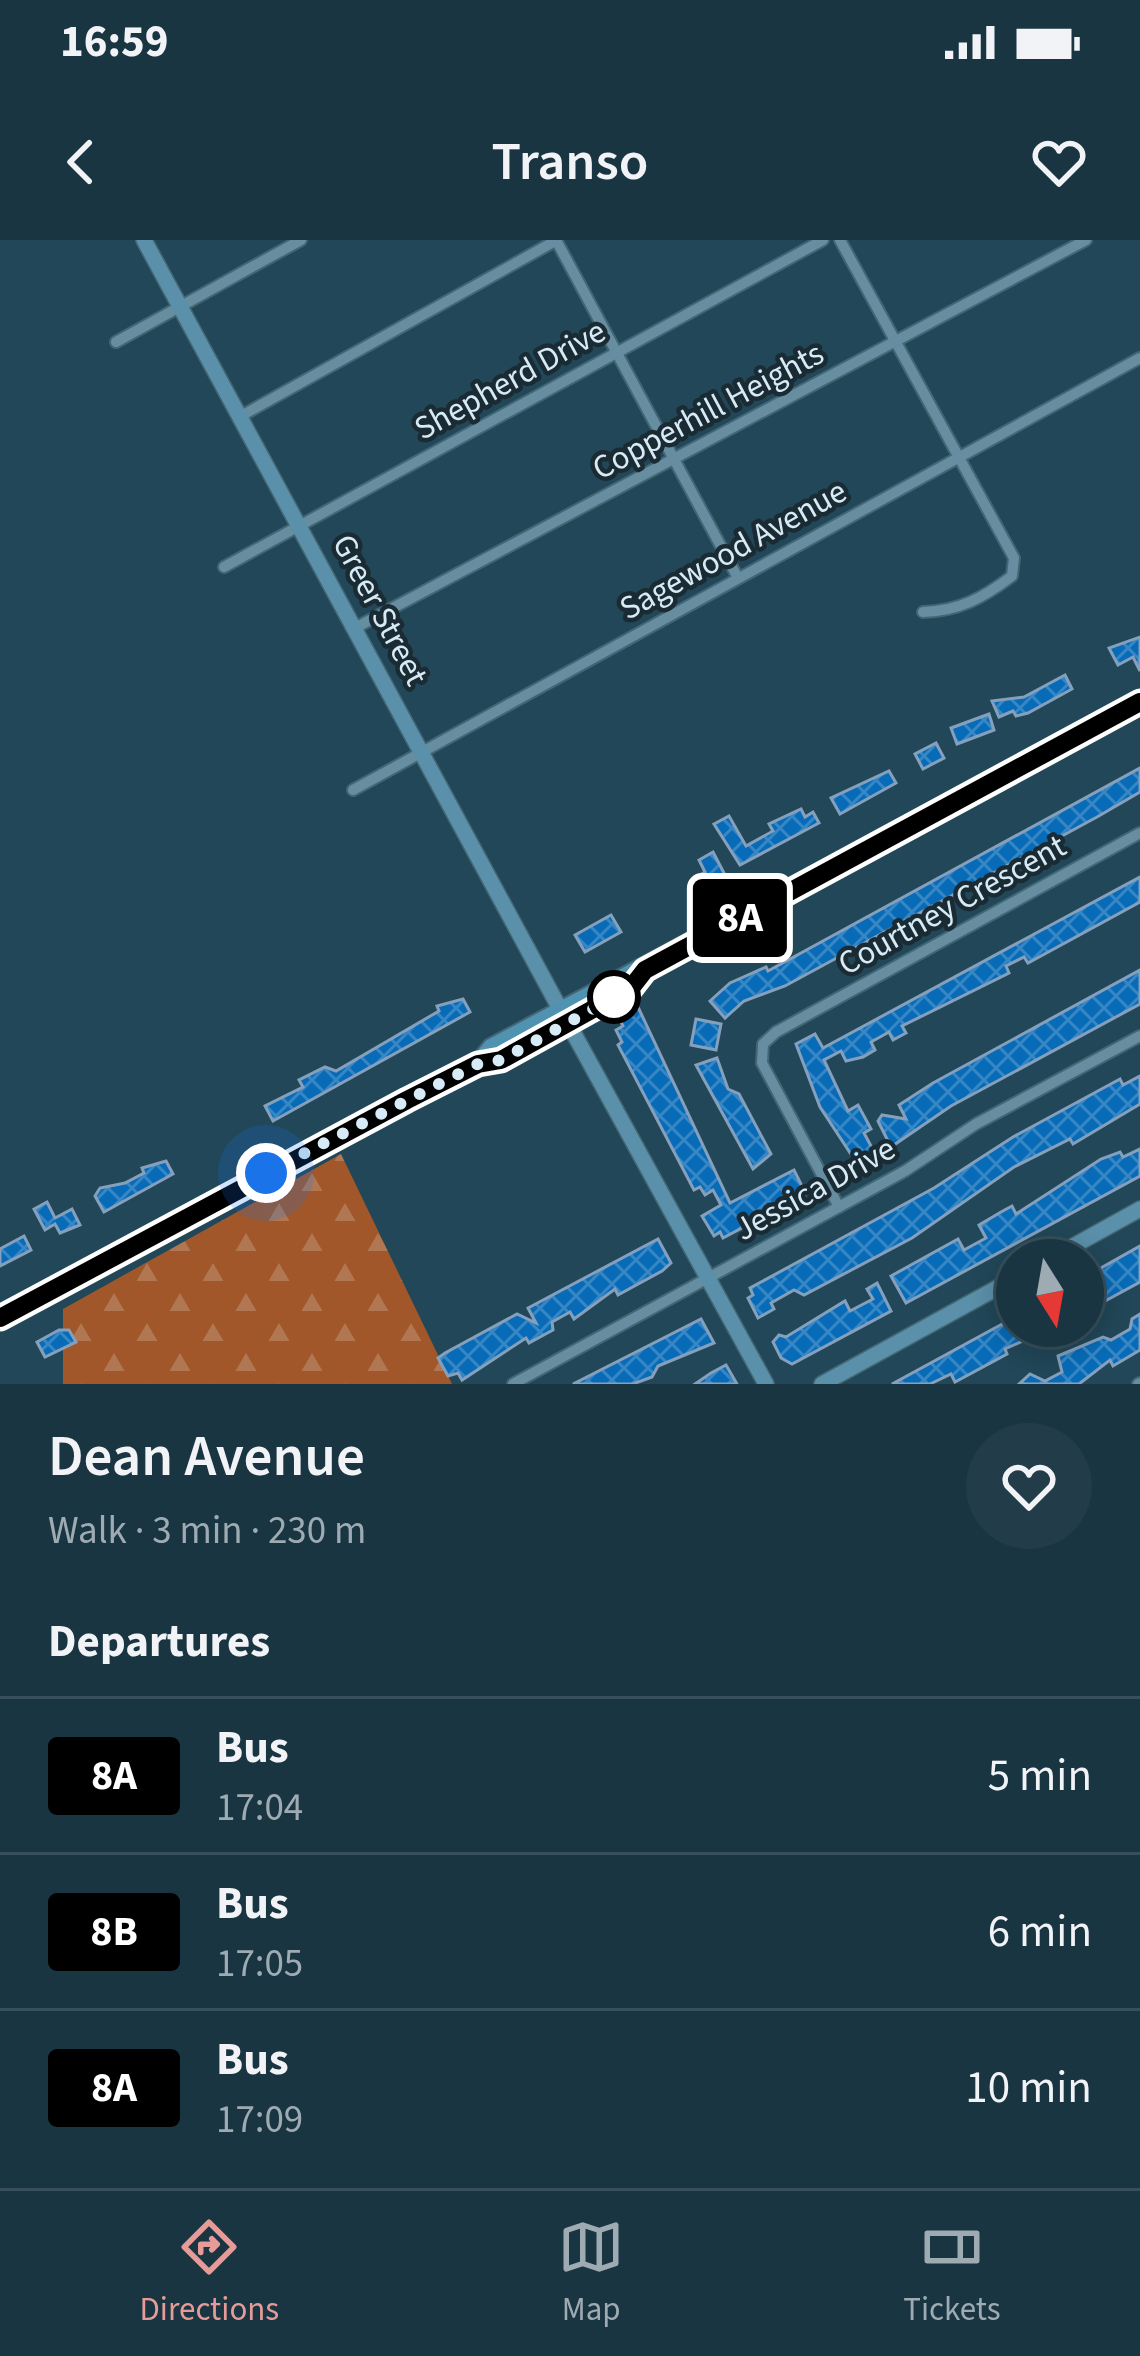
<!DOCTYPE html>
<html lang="en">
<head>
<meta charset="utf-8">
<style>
  body { margin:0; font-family:"Source Sans 3",sans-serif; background:#223d49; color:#f1f3f6; height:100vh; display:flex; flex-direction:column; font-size:45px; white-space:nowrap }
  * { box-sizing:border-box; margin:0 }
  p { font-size:39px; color:#9fabb2 }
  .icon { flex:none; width:66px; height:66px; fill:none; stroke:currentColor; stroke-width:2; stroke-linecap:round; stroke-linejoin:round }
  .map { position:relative; height:1144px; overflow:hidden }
  .side { display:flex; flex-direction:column; background:#193542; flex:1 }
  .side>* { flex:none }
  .badge { padding:0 24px; border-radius:9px; font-size:42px; line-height:78px }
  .needle { width:78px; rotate:169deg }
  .buttons { position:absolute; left:996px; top:999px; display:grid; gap:24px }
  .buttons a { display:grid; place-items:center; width:108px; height:108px; border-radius:50%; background:#193542; box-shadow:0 6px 30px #0003,0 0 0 3px #37505b; font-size:60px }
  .you { position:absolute; width:60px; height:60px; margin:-30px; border:9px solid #fff; border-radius:50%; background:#1a73e8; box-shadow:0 0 0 18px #1a73e833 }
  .map>.badge { position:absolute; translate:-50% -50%; box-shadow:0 0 0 6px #fff }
  h2 { padding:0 48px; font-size:45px; line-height:108px }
  .round { display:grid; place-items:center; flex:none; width:126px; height:126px; border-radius:63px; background:#223d49 }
  .head { display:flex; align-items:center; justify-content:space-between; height:204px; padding:0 48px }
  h1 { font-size:57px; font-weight:600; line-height:90px }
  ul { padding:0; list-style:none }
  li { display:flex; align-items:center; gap:36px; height:156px; padding:0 48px; border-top:3px solid #37505b }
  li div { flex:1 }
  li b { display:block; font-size:45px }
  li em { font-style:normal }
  li .badge { min-width:132px; font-weight:700; text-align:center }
  .status { display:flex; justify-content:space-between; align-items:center; height:84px; padding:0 60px; background:#193542; direction:ltr }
  .status svg { height:33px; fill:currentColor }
  header { display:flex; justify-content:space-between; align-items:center; height:156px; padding:0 48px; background:#193542; font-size:54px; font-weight:600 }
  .dock { display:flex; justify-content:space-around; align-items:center; height:168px; border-top:3px solid #37505b; background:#193542; font-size:33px; color:#9fabb2 }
  .dock a { display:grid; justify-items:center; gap:6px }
  .dock .current { color:#e69b98 }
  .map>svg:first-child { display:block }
  .forest { fill:url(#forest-firs) }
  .building { fill:url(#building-cross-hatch); stroke:#85a0bd; stroke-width:3 }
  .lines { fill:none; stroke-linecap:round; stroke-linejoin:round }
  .street-casing { stroke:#436674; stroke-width:14 }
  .secondary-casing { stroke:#436674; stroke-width:18 }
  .primary-casing { stroke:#436674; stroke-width:20 }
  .street { stroke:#668da0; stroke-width:10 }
  .secondary { stroke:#5a90a9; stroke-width:15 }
  .primary { stroke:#4f93b1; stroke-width:16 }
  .line-casing { stroke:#fff; stroke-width:27 }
  .line { stroke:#000; stroke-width:18 }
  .walk { stroke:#d7ebf6; stroke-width:12; stroke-dasharray:0 21.6 }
  .stop-dot { fill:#fff; stroke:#000; stroke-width:6 }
  .labels { text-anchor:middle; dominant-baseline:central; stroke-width:9; stroke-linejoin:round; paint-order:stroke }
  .street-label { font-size:33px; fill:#d7ebf6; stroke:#1b2b33 }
</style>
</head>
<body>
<div class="status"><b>16:59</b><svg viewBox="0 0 49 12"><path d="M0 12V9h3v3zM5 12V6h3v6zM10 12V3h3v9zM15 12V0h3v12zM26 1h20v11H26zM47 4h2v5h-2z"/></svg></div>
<header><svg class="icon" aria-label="back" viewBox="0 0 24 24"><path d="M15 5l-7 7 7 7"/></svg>Transo<svg class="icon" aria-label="heart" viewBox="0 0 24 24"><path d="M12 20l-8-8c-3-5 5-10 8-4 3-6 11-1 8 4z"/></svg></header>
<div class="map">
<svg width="1140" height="1144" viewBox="0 0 1140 1144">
  <defs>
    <pattern id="forest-firs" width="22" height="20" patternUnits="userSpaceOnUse" patternTransform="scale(3)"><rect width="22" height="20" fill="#a15729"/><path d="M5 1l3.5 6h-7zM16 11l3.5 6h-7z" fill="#b17753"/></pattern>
    <pattern id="building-cross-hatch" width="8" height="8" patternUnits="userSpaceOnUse" patternTransform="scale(3)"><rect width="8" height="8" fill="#086bb7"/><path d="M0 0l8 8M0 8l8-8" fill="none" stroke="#3787c5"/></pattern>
  </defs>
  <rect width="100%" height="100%" fill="#214758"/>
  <polygon class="forest" points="341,914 452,1144 63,1144 63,1069"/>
  <g class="building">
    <polygon points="1140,397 1140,431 1133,417 1118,425 1109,408"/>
    <polygon points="1065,435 1072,449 1028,473 1016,476 1013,471 999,477 992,461 1024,457"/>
    <polygon points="989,474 994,490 957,504 951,488"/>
    <polygon points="936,503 944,518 923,529 915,514"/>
    <polygon points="1140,528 1140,552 1097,577 785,746 744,761 725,778 710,761 730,743 766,727 768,731"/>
    <polygon points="889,531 896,543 840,574 831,558"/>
    <polygon points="801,569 805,577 813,572 819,583 740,625 714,584 729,576 746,606 773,591 769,584"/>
    <polygon points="713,612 725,635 702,648 696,637 705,632 699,620"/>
    <polygon points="1140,637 1140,662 1028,723 1024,717 1006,726 1009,733 902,786 906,793 893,800 889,792 871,802 875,810 863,817 846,821 841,811 824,820 848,871 858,865 871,889 864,893 879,921 862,931 820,867 796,804 815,794 823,808"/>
    <polygon points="611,675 621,692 585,712 575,695"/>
    <polygon points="1140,730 1140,764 951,866 891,907 878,881 882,875 906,879 899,865 933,843"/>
    <polygon points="463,759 470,772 273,881 265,866 303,847 299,840 325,827 336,831 439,771 437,766"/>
    <polygon points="638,767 730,963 794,930 806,954 723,998 720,992 714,996 702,976 721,965 713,950 705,955 700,947 694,950 618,805 622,802 616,790 623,786 619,778"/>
    <polygon points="696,779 721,784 716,810 691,805"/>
    <polygon points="717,818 728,849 739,854 771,914 753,929 696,825"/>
    <polygon points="1140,836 1140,864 1073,904 1070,899 1014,927 912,998 804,1055 794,1050 771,1063 774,1069 758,1078 748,1058 753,1055 750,1048 934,948 1013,897 1120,839 1123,845"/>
    <polygon points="1140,909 1140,936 906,1063 891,1036 958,999 964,1010 986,998 979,985 1001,972 1012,966 1016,974 1101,919 1120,912 1123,917"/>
    <polygon points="166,921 173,934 104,972 95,956 100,948 125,943 144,933 142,928"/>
    <polygon points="47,962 55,978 72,969 80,985 60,993 55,984 45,990 34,969"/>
    <polygon points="24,996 31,1010 0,1026 0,1009"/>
    <polygon points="658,999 671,1023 662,1031 618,1055 615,1049 574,1079 570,1072 552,1082 553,1090 529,1103 526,1098 462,1140 458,1133 448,1136 438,1118 445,1113 517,1074 536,1083 528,1068"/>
    <polygon points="1140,1006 1140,1042 1083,1073 1083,1038"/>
    <polygon points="877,1043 891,1071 792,1124 781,1118 773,1102 779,1095 786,1097 845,1061 850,1071 873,1059 867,1049"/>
    <polygon points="1140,1074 1140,1110 1113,1126 1110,1120 1079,1144 1019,1144 1030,1134 1045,1141 1062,1132 1058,1116 1103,1097 1111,1100 1130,1089 1132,1079"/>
    <polygon points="1017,1076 1017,1086 1056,1086 1005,1109 1007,1114 955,1142 951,1134 930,1144 892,1144"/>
    <polygon points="701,1079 714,1103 658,1126 652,1137 633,1144 573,1144"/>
    <polygon points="59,1090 69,1090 76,1102 45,1117 37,1102"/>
    <polygon points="726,1125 737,1144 695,1144 711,1133"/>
  </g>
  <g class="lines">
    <g class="street-casing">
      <g id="street">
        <polyline points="556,0 738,338"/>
        <path d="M840,0L1014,318L1012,336C983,358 959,371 923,372"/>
        <polyline points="116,102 301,0"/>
        <polyline points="241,176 557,0"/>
        <polyline points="224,327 823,0"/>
        <polyline points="355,388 1086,0"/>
        <polyline points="353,550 1140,118"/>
        <polyline points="839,967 762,823 763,804 776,792 1140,593"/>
        <polyline points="513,1144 905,931 976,884 1140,796"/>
        <polyline points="1138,1144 1140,1143"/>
      </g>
    </g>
    <g class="secondary-casing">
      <g id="secondary">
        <polyline points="144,0 560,769"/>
        <polyline points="568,783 766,1144"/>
        <polyline points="1048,1020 1140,969"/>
        <polyline points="822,1144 1017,1037"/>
      </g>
    </g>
    <g class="primary-casing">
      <g id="primary">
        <polyline points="477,824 491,807 1140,462"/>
        <polyline points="0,1078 477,824 501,820 631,748 645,730"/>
      </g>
    </g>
    <use href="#street" class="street"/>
    <use href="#secondary" class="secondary"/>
    <use href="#primary" class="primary"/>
  </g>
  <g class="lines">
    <g class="line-casing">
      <polyline id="line" points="0,1078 407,860 478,824 501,820 631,748 645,730 1140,462"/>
    </g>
    <use href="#line" class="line"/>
    <polyline class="walk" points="266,933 478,824 501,820 614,757"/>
  </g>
  <circle class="stop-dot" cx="614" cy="757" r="24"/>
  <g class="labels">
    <g class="street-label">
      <text transform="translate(510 140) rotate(-29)">Shepherd Drive</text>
      <text transform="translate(708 171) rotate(-28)">Copperhill Heights</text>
      <text transform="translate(733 310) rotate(-29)">Sagewood Avenue</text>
      <text transform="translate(380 370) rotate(62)">Greer Street</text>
      <text transform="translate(952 665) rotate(-29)">Courtney Crescent</text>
      <text transform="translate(815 949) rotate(-29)">Jessica Drive</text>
    </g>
  </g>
</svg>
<div class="buttons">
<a><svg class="needle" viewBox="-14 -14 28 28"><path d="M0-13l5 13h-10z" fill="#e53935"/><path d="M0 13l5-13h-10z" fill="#9fabb2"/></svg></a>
</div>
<div class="you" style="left:266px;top:933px"></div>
<b class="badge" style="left:740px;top:678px;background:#000;color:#fff">8A</b>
</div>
<section class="side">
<div class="head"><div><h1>Dean Avenue</h1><p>Walk · 3 min · 230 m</p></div><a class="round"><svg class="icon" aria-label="heart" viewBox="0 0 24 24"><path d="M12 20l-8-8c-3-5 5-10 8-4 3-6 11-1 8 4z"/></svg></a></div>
<h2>Departures</h2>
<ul>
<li><span class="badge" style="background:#000;color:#fff">8A</span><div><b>Bus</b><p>17:04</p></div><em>5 min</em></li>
<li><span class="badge" style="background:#000;color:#fff">8B</span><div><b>Bus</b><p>17:05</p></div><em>6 min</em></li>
<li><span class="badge" style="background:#000;color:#fff">8A</span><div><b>Bus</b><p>17:09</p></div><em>10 min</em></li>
</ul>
</section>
<nav class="dock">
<a class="current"><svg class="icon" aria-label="directions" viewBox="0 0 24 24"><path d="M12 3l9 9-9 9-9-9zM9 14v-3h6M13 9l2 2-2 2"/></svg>Directions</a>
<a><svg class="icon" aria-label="map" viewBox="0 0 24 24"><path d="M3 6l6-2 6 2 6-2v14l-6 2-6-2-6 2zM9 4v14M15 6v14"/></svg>Map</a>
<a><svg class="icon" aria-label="tickets" viewBox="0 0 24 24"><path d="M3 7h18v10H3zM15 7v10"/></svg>Tickets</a>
</nav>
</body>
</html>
